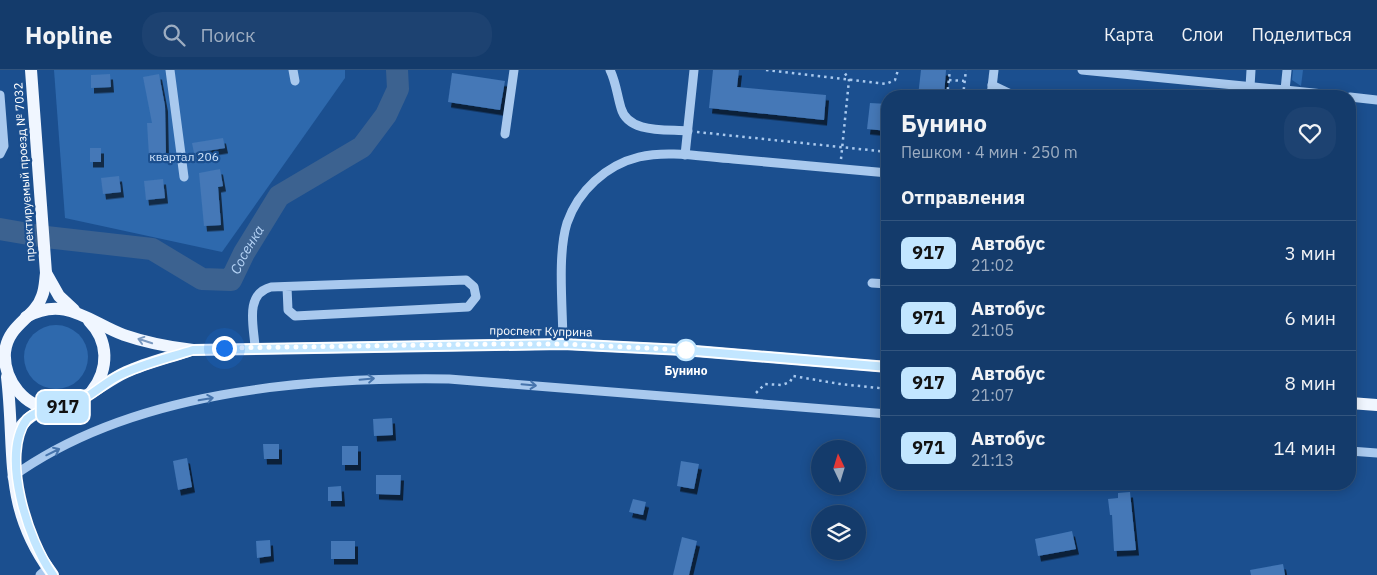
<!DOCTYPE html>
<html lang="ru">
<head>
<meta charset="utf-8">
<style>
  body { margin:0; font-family:"IBM Plex Sans",sans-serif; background:#1d4271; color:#f1f3f6; height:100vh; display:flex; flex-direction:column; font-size:19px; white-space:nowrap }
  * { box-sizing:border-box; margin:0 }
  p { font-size:16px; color:#9dadc1 }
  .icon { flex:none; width:28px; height:28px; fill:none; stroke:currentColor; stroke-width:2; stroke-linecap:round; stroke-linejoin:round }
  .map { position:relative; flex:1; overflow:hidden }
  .drawer { position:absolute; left:881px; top:20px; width:475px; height:400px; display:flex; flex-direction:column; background:#143b6b; border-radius:20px; box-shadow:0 2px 12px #0003,0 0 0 1px #33557e }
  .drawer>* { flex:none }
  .badge { padding:0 10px; border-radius:8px; font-size:18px; line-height:32px }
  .needle { width:32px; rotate:356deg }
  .fabs { position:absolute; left:811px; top:370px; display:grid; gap:10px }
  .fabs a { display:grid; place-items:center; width:55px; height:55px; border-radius:50%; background:#143b6b; box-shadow:0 2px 12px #0003,0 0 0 1px #33557e; font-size:25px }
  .you { position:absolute; width:25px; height:25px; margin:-12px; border:4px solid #fff; border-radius:50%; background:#1a73e8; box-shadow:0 0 0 8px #1a73e833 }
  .map>.badge { position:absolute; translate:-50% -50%; box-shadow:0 0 0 2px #fff }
  h2 { padding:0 20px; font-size:19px; line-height:45px }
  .round { display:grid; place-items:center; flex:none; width:52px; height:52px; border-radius:20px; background:#1d4271 }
  .overview { display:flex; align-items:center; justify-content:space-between; height:85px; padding:0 20px }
  h1 { font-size:24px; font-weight:700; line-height:38px }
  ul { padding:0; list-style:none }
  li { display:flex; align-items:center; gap:15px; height:65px; padding:0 20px; border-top:1px solid #33557e }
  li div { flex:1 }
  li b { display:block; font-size:19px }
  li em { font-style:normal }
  li .badge { min-width:55px; font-weight:700; text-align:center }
  header { display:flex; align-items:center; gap:30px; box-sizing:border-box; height:70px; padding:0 25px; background:#143b6b; border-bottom:1px solid #33557e }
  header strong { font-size:24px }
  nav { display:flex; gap:28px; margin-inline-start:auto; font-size:18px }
  .search { width:350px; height:45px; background:#1d4271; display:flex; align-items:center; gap:12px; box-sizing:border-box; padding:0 18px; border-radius:20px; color:#9dadc1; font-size:19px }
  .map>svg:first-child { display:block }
  .green { fill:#2e69ad }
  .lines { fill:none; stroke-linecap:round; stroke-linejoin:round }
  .river { stroke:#3c6290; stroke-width:22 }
  .building { fill:#4478b7; filter:url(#shadow) }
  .path { stroke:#a9c9ee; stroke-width:2.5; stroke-dasharray:2.5 4; stroke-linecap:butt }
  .minor { stroke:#a9c9ee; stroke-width:9 }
  .major { stroke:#f0f6ff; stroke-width:12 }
  .oneway { stroke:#7b9ac1 }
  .oneway2 { stroke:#4674ac }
  .line-casing { stroke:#fff; stroke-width:11 }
  .line { stroke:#c2e6ff; stroke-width:8 }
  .walk { stroke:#fff; stroke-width:5; stroke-dasharray:0 9 }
  .stop-dot { fill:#fff; stroke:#c2e6ff; stroke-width:2.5 }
  .labels { text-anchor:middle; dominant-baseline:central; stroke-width:4.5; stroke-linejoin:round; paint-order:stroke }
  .park-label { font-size:12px; fill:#cfe3fa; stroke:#1b4f8f }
  .street-label { font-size:12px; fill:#fff; stroke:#1b4f8f }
  .stop-label { font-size:12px; font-weight:bold; fill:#fff; stroke:#1b4f8f }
  .water-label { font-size:14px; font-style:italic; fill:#b5d3f5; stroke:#1b4f8f }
</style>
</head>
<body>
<header>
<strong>Hopline</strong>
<div class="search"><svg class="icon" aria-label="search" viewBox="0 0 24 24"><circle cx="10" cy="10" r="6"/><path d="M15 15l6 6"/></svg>Поиск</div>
<nav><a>Карта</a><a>Слои</a><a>Поделиться</a></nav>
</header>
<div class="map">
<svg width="1377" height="505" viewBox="0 0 1377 505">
  <defs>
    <filter id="shadow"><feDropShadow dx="3" dy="5.5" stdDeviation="0" flood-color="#0009"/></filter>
  </defs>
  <rect width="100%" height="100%" fill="#1b4f8f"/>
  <g class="green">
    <polygon points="54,0 345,0 345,8 222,182 65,148"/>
    <polygon points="1293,0 1303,0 1301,16 1292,10"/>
    <circle cx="56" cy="287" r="32"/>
  </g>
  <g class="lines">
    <path class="river" id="s1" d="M0,159L46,167L152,179L202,209L231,210L244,183L279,126L362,77L386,45L398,19L397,0"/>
  </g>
  <g class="building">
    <polygon points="713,0 739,0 737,17 826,25 824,50 709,38"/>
    <polygon points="921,0 946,0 944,26 918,26"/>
    <polygon points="452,3 505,11 500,40 448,32"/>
    <polygon points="110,4 111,17 91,18 91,5"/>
    <polygon points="159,4 165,36 166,85 149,86 147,53 152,53 143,7"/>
    <polygon points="870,33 888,34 888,61 867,59"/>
    <polygon points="223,68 225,78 194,83 192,73"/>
    <rect x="90" y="78" width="11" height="14"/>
    <polygon points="220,99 223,116 218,117 221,155 204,156 199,103"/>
    <polygon points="119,106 121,122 103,124 101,108"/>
    <polygon points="163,109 165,128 146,130 144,111"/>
    <polygon points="392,348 393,365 374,366 373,349"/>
    <polygon points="263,374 279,374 279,389 264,389"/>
    <rect x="342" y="376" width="16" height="19"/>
    <polygon points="187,388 192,417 178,420 173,391"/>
    <polygon points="681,391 699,394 694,419 677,416"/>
    <polygon points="376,405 401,405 400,425 376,424"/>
    <polygon points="341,416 342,431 328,431 328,417"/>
    <polygon points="1130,422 1136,480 1114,481 1112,445 1110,445 1108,429 1118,428 1118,423"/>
    <polygon points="633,429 646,432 643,445 629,442"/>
    <polygon points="1072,461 1076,479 1038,486 1035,469"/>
    <polygon points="682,467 697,471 689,505 673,505"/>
    <polygon points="270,470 271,486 257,488 256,471"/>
    <rect x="331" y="471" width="24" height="18"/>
    <polygon points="1283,494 1285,505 1251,505 1250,500"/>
  </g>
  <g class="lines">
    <g class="path">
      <polyline points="766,0 886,14 895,10 898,0"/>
      <polyline points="949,10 964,11"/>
      <polyline points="947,26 950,0"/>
      <polyline points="963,26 966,0"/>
      <polyline points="697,62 888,82"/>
      <polyline points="841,89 849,10 843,0"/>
      <polyline points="756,323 765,314 782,315 790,312 793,306 840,314 888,319"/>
    </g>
    <g class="minor">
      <polyline points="170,0 184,107"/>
      <polyline points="293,0 295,11"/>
      <path d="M610,0C616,12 617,25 621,38C628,64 667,59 688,61"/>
      <polyline points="1082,0 1285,20 1287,0"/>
      <polyline points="992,15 1015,26"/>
      <polyline points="1250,17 1251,0"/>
      <polyline points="1285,20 1342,26"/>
      <polyline points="0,25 4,76 0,84"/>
      <polyline points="991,26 994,0"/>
      <polyline points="1350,27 1377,30"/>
      <polyline points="505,64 514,0"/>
      <polyline points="685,85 694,0"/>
      <polyline points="872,213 888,214"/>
      <path d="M563,274C563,240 557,185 567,153C578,121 606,95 639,87C669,80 703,87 733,89C785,94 836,98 888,103"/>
      <path d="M255,277C254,257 244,224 271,217L466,210L474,217L476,227L468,237L295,246L288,240L287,217"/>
      <polyline points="1350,381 1377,383"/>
      <path d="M12,407C131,321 306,307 449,309L888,344"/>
      <polyline points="40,505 48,498"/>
    </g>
    <g class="major">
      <path d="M31,0L46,203C45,210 45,219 42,226C35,248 8,254 5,282C4,296 9,310 18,321C53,362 93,317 126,302C146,293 167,288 188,281"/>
      <polyline points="46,203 59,226 74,240"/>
      <path d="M26,247C65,225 89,252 124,265C147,273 169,277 193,280L563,274L683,280L888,297"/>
      <path d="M89,251C109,271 109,299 92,321"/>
      <path d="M7,307C16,384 2,438 53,505"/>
      <polyline points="1350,333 1377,335"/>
      <path d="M12,372C20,353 31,343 51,338"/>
    </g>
  </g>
  <defs><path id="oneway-shaft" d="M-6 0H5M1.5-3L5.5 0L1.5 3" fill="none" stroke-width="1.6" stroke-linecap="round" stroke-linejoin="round" transform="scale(1.25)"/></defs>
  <use class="oneway" href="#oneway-shaft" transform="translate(145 271) rotate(-162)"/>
  <g class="oneway2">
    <use href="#oneway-shaft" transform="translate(367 309) rotate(-5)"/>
    <use href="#oneway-shaft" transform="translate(529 315) rotate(5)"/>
    <use href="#oneway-shaft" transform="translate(206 329) rotate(-10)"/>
    <use href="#oneway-shaft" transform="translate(53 382) rotate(-26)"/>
  </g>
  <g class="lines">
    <g class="line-casing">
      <path id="line" d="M53,505C28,471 0,385 27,349C42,336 60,340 76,333C91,326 103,314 118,306C141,294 168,288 193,280L563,274L683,280L888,297"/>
    </g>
    <use href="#line" class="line"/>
    <polyline class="walk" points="224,278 498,274 563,274 686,280"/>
  </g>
  <circle class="stop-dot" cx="686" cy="280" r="10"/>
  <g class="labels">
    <g class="park-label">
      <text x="184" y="86">квартал 206</text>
    </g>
    <g class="street-label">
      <text transform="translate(24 102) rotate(-94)">проектируемый проезд № 7032</text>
      <text transform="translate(541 261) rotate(1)">проспект Куприна</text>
    </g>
    <g class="stop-label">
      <text x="686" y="300">Бунино</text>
    </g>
    <g class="water-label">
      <text stroke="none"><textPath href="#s1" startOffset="275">Сосенка</textPath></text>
    </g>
  </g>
</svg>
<div class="fabs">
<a><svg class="needle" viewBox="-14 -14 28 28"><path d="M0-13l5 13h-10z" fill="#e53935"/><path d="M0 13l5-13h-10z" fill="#9dadc1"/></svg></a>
<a><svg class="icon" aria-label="layers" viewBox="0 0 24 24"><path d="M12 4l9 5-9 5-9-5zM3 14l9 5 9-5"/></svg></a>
</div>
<div class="you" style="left:224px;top:278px"></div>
<b class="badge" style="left:63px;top:337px;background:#c2e6ff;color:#111">917</b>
<section class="drawer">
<div class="overview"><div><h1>Бунино</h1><p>Пешком · 4 мин · 250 m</p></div><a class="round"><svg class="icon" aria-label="heart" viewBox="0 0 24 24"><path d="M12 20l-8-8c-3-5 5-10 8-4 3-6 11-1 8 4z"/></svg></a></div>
<h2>Отправления</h2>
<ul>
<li><span class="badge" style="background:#c2e6ff;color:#111">917</span><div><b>Автобус</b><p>21:02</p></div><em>3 мин</em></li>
<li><span class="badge" style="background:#c2e6ff;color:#111">971</span><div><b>Автобус</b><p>21:05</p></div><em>6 мин</em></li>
<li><span class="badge" style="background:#c2e6ff;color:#111">917</span><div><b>Автобус</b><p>21:07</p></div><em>8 мин</em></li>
<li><span class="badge" style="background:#c2e6ff;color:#111">971</span><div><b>Автобус</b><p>21:13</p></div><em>14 мин</em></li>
</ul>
</section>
</div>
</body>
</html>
